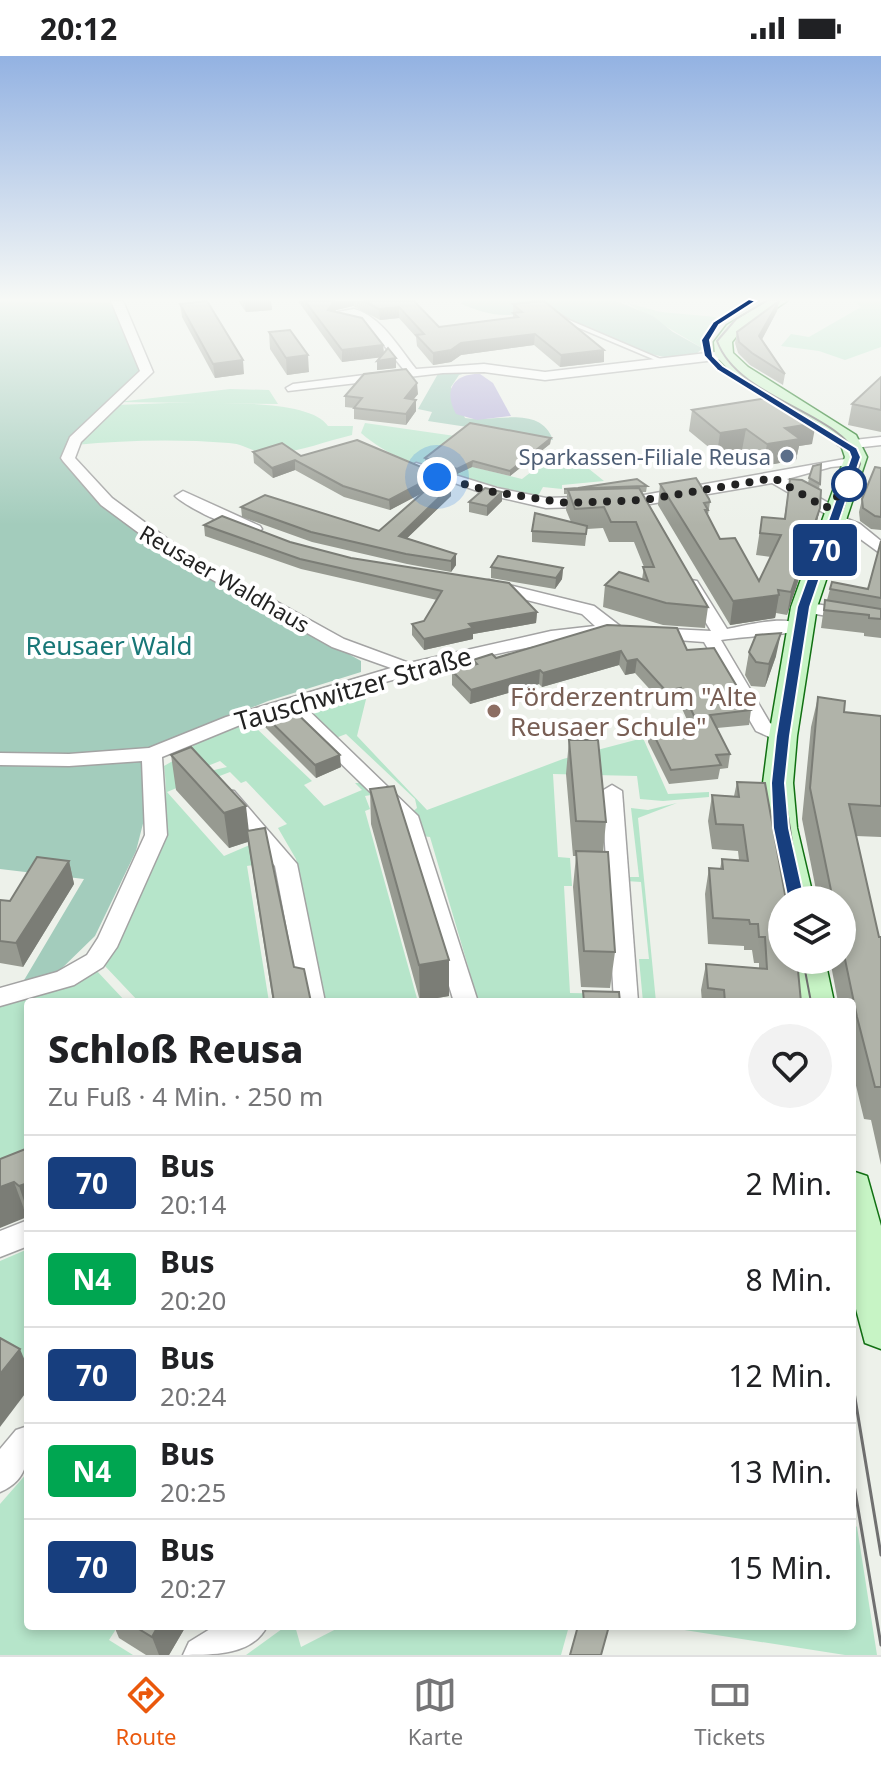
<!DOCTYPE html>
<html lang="de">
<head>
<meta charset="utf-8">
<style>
  body { margin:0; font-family:"Noto Sans",sans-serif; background:#f2f2f2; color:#202124; height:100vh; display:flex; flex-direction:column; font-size:30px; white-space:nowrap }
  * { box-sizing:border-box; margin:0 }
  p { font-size:26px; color:#757577 }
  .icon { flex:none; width:44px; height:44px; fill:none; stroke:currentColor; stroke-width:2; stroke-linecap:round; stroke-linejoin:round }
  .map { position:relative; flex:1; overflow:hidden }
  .sheet { position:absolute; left:24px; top:942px; width:832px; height:632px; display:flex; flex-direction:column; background:#fff; border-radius:8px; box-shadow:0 4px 12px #0003 }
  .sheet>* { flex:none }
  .badge { padding:0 16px; border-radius:6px; font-size:28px; line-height:52px }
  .buttons { position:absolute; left:768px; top:830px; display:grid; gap:16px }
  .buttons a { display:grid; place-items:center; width:88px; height:88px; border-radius:50%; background:#fff; box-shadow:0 4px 12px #0003; font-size:40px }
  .you { position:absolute; width:40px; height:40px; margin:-20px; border:6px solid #fff; border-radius:50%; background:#1a73e8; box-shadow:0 0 0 12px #1a73e833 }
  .map>.badge { position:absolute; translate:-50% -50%; box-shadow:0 0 0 4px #fff }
  .round { display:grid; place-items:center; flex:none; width:84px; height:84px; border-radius:42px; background:#f2f2f2 }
  .head { display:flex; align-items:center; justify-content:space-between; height:136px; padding:0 24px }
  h1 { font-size:38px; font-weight:800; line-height:60px }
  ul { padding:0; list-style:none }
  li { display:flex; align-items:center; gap:24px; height:96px; padding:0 24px; border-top:2px solid #e0e0e0 }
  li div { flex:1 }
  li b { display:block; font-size:30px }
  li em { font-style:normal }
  li .badge { min-width:88px; font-weight:700; text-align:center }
  .status { display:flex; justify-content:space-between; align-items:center; height:56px; padding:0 40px; background:#fff; direction:ltr }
  .status svg { height:22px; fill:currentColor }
  .menu { display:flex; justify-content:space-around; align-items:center; height:112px; border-top:2px solid #e0e0e0; background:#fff; font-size:22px; color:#757577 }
  .menu a { display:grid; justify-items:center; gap:4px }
  .menu .selected { color:#ea580c }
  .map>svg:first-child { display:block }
  .grass { fill:#b6e5ca }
  .forest { fill:#a3ccbc }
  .water { fill:#b5afd9 }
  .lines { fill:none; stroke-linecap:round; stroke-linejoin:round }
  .lane-casing { stroke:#a3a3a3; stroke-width:3 }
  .street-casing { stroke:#a3a3a3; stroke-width:3 }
  .secondary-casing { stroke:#117013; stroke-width:3 }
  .lane { fill:#fff; fill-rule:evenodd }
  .street { fill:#fff; fill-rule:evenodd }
  .secondary { fill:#c7f4c5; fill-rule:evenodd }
  .tram-far1 { stroke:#707070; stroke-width:2 }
  .tram { stroke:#707070; stroke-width:3 }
  .wall { fill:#979a91 }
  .shaded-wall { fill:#7b7d76 }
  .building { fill:#b0b3a9; stroke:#7b7d76; stroke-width:2 }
  .line { fill:#173e7e; stroke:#fff; stroke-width:2 }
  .walk { stroke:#222; stroke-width:8; stroke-dasharray:0 14.4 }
  .service-dot { fill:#5c6f8a; stroke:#fff; stroke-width:3 }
  .stop-dot { fill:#fff; stroke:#173e7e; stroke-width:4 }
  .education-dot { fill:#8d6e63; stroke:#fff; stroke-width:3 }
  .labels { text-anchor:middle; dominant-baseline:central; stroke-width:8; stroke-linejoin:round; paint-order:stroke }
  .far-service-label { font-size:22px; fill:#4e5e75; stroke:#fff; text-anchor:end }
  .far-street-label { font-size:22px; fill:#222; stroke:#fff }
  .park-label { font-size:26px; fill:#187777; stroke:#fff }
  .street-label { font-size:26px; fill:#222; stroke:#fff }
  .education-label { font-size:26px; fill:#785e54; stroke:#fff; text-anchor:start }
</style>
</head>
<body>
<div class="status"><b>20:12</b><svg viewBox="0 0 49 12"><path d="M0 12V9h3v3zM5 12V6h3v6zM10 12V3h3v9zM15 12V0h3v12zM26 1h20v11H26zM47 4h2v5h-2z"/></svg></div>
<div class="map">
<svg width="881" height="1599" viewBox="0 0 881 1599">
  <rect width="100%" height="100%" fill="#edf1ea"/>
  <g class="grass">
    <polygon points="854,245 881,245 881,291 845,304 819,295 781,290 791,278 809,281 861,251"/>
    <polygon points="627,247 661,256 716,261 703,278 702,292"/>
    <polygon points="230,333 269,334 278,348 118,346"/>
    <path d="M169,347C203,348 309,341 328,370H353L352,379C327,385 301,395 275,398C257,400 247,388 229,387C178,383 126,384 75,389L116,349Z"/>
    <path d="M365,367L455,380L432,401L522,423C561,394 565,393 604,425L562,429V433L543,431L538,440L457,421L454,416C421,412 387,400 361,377Z"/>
    <polygon points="369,631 357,680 427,754 563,703 643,682 668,738 709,736 709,741 663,745 640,743 637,720 553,718 558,801 570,802 572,830 564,830 570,937 616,938 616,946 472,946 464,920 470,917 430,781 422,780 411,757 417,752 415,743 346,678 333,683 304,651"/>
    <path d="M286,657L254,670L312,725L304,729L324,750L362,734L355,727H364L371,739L365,740L370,753L365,755L418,946H326L296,803L278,772L287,768L246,725L241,727L230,716L217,721L210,715L227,711L220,705L205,711L189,696C198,674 263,662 286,657Z"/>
    <path d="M178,702L203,721L167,736L224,800L252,788L253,809L247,810L269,946H139L104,909C137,846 174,785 164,710Z"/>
    <polygon points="677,747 638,762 656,946 643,946 639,903 649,903 641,826 626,825 626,821 639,821 631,752 648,754"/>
    <polygon points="95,913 126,946 28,946 28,1130 0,1141 0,944"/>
    <polygon points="28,1193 28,1320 0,1305 0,1205"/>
    <polygon points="28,1416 28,1570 118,1570 109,1584 133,1599 0,1599 0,1448"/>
    <polygon points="852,1466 857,1471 877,1599 845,1599 678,1573 852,1570"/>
    <polygon points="286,1570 295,1570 301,1591 342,1570 569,1570 561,1599 246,1599"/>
  </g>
  <g class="forest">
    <polygon points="0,245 115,247 145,316 68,392 101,446 196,512 361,605 361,616 268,645 147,694 147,752 136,795 95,880 58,916 20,931 84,823 0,813"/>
    <path d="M463,245H616L653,260L673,276L702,292C678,327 577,262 546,255C535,253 520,259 509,259C493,260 476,254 461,248Z"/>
    <path d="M439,316H469L459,319L451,331L465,362C495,367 540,348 553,384L428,365L432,356L418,353Z"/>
  </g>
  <path class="water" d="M480,318L493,327L511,360L477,364L456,358C443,335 453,317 480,318Z"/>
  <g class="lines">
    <g class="lane-casing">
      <polygon id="lane" points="533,245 539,245 569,264 665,305 660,306 565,266"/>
    </g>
    <g class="street-casing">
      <g id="street">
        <path d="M111,245H123L153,316L81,386L75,402L112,442L181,493L344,583L409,607L551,575L595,570L582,558L483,533V525L489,524L594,550L624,573L615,578C508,590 406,619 304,650L418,760L478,946H454L397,762L287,655L240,669L162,701L167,779L117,891L103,911L74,929L0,950V932L57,916L87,899L98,882L145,779L142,705L69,710L0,709V697L69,698L149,692L226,661L391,612L332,591L170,500L101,449L63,405L61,402L70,381L140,315Z"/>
        <path d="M354,253C381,260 399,292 416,313L484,308L545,316L724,295L730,299L724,303L545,324L484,316L443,317L288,335L286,332L293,328L404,314L370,272L331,264L338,256Z"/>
        <polygon points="881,381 881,389 845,393 838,389 845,385"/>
        <polygon points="856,401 861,402 861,408 831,411 787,423 844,456 845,462 860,468 881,485 881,498 848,474 831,467 831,461 772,427 644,449 546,452 489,439 409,411 416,407 497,432 546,442 644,439"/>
        <path d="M183,435L260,470L262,473C250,483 187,452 175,440Z"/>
        <path d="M691,524L697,525L727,573C748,569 791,557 808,572C801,578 737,581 721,584L770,667L793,680L790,684H776L756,675L704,586L650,582L641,577L650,572L711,575L683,529Z"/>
        <polygon points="804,546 881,559 881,569 798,555 798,547"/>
        <polygon points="612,729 622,735 638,946 614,946 602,735"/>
        <polygon points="227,734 234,735 297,808 325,946 301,946 275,810 217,740"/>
        <polygon points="28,1164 28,1190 0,1201 0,1175"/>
        <path d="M28,1370C28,1399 31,1423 0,1436V1393L16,1374Z"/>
        <path d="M215,1570H267C253,1599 215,1599 183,1599L189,1586Z"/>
      </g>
    </g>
    <g class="secondary-casing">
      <g id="secondary">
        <polygon points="768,245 787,245 739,277 732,286 733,297 748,311 856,379 867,401 817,551 797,680 793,727 797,772 814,844 782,847 765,772 763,727 769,680 791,551 845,401 840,386 734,319 715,299 714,286 727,269"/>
        <polygon points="791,904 825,904 834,946 798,946"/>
        <polygon points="852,1115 867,1120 881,1170 881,1293 865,1287 852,1238"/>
      </g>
    </g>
    <use href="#lane" class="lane"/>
    <use href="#street" class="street"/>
    <use href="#secondary" class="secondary"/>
    <g class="tram-far1">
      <path d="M766,245L736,263L717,285C739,346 849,357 860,408L806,552L788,680L783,728L801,844"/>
      <polyline points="803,904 811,946"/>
    </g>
    <g class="tram">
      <polyline points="852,1324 881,1499"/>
      <polyline points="852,1417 881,1589"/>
    </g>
  </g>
  <g class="wall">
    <polygon points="238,245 271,245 272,254 246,256"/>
    <polygon points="298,245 414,245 439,271 513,261 513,248 604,294 604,306 560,311 534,289 461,299 451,306 433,309 417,290 416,281 399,262 380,264 353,250 336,254 335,256 383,289 384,297 396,302 396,312 377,314 377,305 380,301 342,306"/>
    <polygon points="779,245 777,255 762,283 785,318 783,329 750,309 738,297 735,287 737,276"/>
    <polygon points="180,248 244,318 215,322 182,261"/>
    <polygon points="269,276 309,316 287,319 270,293"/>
    <polygon points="881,321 881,376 848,369 852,348"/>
    <polygon points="418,338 413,343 416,355 406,369 354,363 354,352 345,351 345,340"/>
    <polygon points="692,354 812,388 799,390 796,404 763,410 742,394 717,398 689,375"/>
    <polygon points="551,382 550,388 510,420 472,411 457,418 425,407 425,402"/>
    <polygon points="253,396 301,400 438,418 438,424 451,440 407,482 456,498 456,509 451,516 407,508 312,486 242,461 241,451 379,475 423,436 390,454 344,441 295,414 273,422 254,407"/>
    <polygon points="881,412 881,474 871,473 860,465 859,456 862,443"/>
    <polygon points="809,422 820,428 819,433 820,452 815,474 787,559 776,557 775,562 730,569 658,449 660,428 710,446 708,459 720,483 759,525 771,501 756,499 762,461 784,463 790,423 808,427"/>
    <polygon points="647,430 646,436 642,436 708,551 705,572 663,569 603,551 605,529 642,523 644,511 634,486 609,486 603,472 587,473 585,490 532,486 532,475 571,466 566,454 567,438 564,438 564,433"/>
    <polygon points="502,436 502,445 487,460 469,456 469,446"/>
    <polygon points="204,469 290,486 537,556 536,567 473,578 473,583 424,594 412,579 412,568 424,565 437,544 301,513 205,480"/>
    <polygon points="881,485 881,582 864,580 864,577 821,572 825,544 827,544 830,533 868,533"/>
    <polygon points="491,511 563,512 562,523 555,533 491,522"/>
    <polygon points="607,569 687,594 751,654 749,669 717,672 730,698 728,712 720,713 718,723 669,728 648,686 650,671 688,666 679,646 664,649 635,617 625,619 619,609 542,631 539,628 470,648 452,629 452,615 473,609 473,604 496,602"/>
    <polygon points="749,596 776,600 765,631 751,630 745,619"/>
    <polygon points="818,641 844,656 881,660 881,781 856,780 879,881 881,881 881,1109 871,1064 864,1063 852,1013 852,946 838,946 830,904 842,904 842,844 818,844 802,763 811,671"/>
    <polygon points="260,655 341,711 316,722 261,667"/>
    <polygon points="569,684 606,766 603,796 615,896 610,932 581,931 573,831 576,800 573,800 566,718"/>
    <polygon points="171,699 249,774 294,911 311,946 273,946 248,786 229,792 176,734"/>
    <polygon points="737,726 801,946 702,946 701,934 706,908 759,912 759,907 754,907 752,894 744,894 744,890 708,888 705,838 709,812 720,813 722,803 739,804 738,795 712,793 708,765 712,739 734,740"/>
    <polygon points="370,733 449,940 420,945 371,768"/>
    <polygon points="69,805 74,828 23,911 0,907 0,844 10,845"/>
    <polygon points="28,1092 28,1162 0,1103"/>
    <polygon points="114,1570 186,1570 169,1599 146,1599 119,1582"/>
  </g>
  <g class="shaded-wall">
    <polygon points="271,245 272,254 246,256 245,247"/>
    <polygon points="334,245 353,245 353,250 336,254 329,266 328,254"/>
    <polygon points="779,245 777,255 758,291 759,280"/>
    <polygon points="399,251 399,262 380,264 379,253"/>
    <polygon points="535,278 534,289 461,299 451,306 433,309 433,297 461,287"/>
    <polygon points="383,289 384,301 342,306 342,294"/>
    <polygon points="604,294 604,306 560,311 561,299"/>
    <polygon points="308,299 309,316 287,319 286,302"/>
    <polygon points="396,302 396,312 377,314 377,305"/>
    <polygon points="243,304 244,318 215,322 213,308"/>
    <polygon points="417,327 418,338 405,354 405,342"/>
    <polygon points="416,344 416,355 406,369 406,358"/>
    <polygon points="816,367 812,388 799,390 796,404 763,410 767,388 785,372"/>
    <polygon points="746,373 742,394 717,398 720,377"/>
    <polygon points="551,382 550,388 510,420 510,415"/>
    <polygon points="295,404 295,414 273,422 272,412"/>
    <polygon points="473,405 472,411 457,418 457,413"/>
    <polygon points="438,418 438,429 390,454 389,444"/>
    <polygon points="451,430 451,440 399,490 399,480"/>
    <polygon points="502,436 502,445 487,460 487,450"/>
    <polygon points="820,452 815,474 787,559 791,536"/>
    <polygon points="456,498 456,509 451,516 451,505"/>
    <polygon points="563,512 562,523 555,533 556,522"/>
    <polygon points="779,539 775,562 730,569 733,545"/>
    <polygon points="537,556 536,567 473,578 473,583 424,594 424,583 469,568"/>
    <polygon points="781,577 776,600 765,631 769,608"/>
    <polygon points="621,595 619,609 542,631 543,617"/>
    <polygon points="637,603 635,617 625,619 627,605"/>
    <polygon points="540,614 539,628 470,648 471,634"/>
    <polygon points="681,632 679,646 664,649 666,635"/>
    <polygon points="340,699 341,711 316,722 315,709"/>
    <polygon points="246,750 250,785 229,792 224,757"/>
    <polygon points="69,805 74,828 23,911 16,887"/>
    <polygon points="449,904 449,940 420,945 419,909"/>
    <polygon points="14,1126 27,1161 0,1172 0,1131"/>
    <polygon points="28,1127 28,1157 19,1130"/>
    <polygon points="20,1293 28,1312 28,1334 0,1371 0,1318"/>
    <polygon points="158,1570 186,1570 169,1599 159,1599 152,1581"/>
  </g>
  <g class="building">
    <polygon points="207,245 243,304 213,308 180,248"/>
    <polygon points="243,245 269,245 245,247"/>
    <polygon points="305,245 334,245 328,254 362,262 383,289 342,294"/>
    <polygon points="364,245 414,245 439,271 518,261 513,257 522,256 513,248 544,245 604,294 561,299 535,278 461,287 451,294 433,297 416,279 424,278 399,251 379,253"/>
    <polygon points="779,245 759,280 785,318 752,297 739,286 737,276"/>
    <polygon points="290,274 308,299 286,302 269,276"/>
    <polygon points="388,292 396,302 377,305"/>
    <polygon points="406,313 417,327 405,342 416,344 406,358 354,352 362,342 345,340 364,318"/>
    <polygon points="881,321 881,354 852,348"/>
    <polygon points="774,341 816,367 785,372 800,383 767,388 746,373 720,377 692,354"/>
    <polygon points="470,367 551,382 510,415 473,405 457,413 425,402"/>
    <polygon points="357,384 438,418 389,444 343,430 295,404 272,412 253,396 282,387 301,400"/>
    <polygon points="821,408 820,428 809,422 813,410"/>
    <polygon points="875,411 881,412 881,461 875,460 863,452 862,443"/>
    <polygon points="442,420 451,430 399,480 456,498 451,505 406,498 311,476 241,451 265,439 379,475"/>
    <polygon points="696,422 709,443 710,446 704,447 708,454 705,454 720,483 735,482 759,525 781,479 760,477 762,461 785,463 790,423 802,424 821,434 820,452 791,536 778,534 779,539 733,545 660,428"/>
    <polygon points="637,423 647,430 644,430 564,433 578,432"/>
    <polygon points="485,432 502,436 487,450 469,446"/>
    <polygon points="639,432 708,551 666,547 605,529 619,516 648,525 643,511 654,511 636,466 611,466 604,451 575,453 568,434"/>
    <polygon points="535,457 587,470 586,478 532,475"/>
    <polygon points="222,460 290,486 351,502 509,527 537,556 469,568 473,572 424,583 412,568 424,565 442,535 300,503 204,469"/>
    <polygon points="881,485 881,542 830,533 832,526 868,533"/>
    <polygon points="498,500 563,512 556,522 491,511"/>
    <polygon points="825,544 881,553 881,563 869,562 869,559 824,554"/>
    <polygon points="607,569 677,572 687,594 714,592 751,654 710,659 730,698 716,699 721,709 671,714 650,671 696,664 681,632 666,635 637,603 627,605 621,595 543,617 540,614 471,634 452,615 477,608 473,604 492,598 496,602"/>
    <polygon points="781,577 769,608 756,606 749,596 756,579"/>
    <polygon points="818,641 845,645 844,656 881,660 881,750 849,748 879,881 881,881 881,1031 875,1031 857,961 842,889 842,844 833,844 810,732"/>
    <polygon points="285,646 340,699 315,709 260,655"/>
    <polygon points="569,684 598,684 606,766 576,765"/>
    <polygon points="191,691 246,750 224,757 171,699"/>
    <polygon points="737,726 765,727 786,844 782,844 782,904 797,904 801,946 725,946 724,934 708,932 706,908 767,913 765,881 759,881 758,868 750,868 749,864 713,862 709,812 723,813 722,803 748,805 743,769 716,768 712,739 739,741"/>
    <polygon points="394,730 449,904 419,909 370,733"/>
    <polygon points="265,772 294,911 304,913 311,946 274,946 247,775"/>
    <polygon points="576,795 608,796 615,896 584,895"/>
    <polygon points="37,801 69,805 16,887 0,885 0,844 10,845"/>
    <polygon points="583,935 619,936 620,946 584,946"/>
    <polygon points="28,1092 28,1127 19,1130 14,1126 0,1131 0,1103"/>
    <polygon points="0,1282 20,1293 0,1318"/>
    <polygon points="134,1570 158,1570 152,1581"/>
    <polygon points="578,1570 609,1570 601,1599 570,1599"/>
  </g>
  <linearGradient id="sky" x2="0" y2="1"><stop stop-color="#93b2e2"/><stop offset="0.52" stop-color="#f7f9f6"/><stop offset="1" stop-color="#f7f9f6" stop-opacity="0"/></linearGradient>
  <rect width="881" height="469" fill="url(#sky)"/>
  <polygon class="line" points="749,243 756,245 719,269 710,284 713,300 723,310 857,392 861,401 810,551 790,680 785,727 789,772 805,844 797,850 788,844 773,772 771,727 776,680 797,551 851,401 849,396 717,314 704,300 701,284 713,266"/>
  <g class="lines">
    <polyline class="walk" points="437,421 494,436 567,447 644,444 774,422 826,452 849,428"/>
  </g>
  <circle class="service-dot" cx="787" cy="400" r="8"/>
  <circle class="stop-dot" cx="849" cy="428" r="16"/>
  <circle class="education-dot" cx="494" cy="655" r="8"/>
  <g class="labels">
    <g class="far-service-label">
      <text x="771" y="400">Sparkassen-Filiale Reusa</text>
    </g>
    <g class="far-street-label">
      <text transform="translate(225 522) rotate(30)">Reusaer Waldhaus</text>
    </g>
    <g class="park-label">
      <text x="109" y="589">Reusaer Wald</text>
    </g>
    <g class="street-label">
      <text transform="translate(353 632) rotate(-16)">Tauschwitzer Straße</text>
    </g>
    <g class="education-label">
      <text x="510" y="640">Förderzentrum "Alte<tspan x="510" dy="30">Reusaer Schule"</tspan></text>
    </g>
  </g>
</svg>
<div class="buttons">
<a><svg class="icon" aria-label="layers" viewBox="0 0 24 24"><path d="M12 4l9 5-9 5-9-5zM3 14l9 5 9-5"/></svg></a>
</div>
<div class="you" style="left:437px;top:421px"></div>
<b class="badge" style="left:825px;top:494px;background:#173e7e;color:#fff">70</b>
<section class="sheet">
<div class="head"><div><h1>Schloß Reusa</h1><p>Zu Fuß · 4 Min. · 250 m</p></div><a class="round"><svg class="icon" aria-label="heart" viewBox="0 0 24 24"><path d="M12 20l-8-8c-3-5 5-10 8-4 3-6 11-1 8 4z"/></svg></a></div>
<ul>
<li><span class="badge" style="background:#173e7e;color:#fff">70</span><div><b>Bus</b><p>20:14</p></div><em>2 Min.</em></li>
<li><span class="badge" style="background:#00a651;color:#fff">N4</span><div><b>Bus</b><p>20:20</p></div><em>8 Min.</em></li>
<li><span class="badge" style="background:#173e7e;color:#fff">70</span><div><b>Bus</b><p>20:24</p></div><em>12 Min.</em></li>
<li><span class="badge" style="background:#00a651;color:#fff">N4</span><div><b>Bus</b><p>20:25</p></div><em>13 Min.</em></li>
<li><span class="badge" style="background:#173e7e;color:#fff">70</span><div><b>Bus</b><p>20:27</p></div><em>15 Min.</em></li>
</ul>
</section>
</div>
<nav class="menu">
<a class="selected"><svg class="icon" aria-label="directions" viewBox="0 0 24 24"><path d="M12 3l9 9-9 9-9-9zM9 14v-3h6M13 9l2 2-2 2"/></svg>Route</a>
<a><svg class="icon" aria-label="map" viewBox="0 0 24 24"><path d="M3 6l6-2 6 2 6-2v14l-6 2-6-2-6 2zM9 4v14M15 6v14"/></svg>Karte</a>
<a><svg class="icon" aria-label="tickets" viewBox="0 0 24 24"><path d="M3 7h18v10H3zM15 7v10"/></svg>Tickets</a>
</nav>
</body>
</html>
